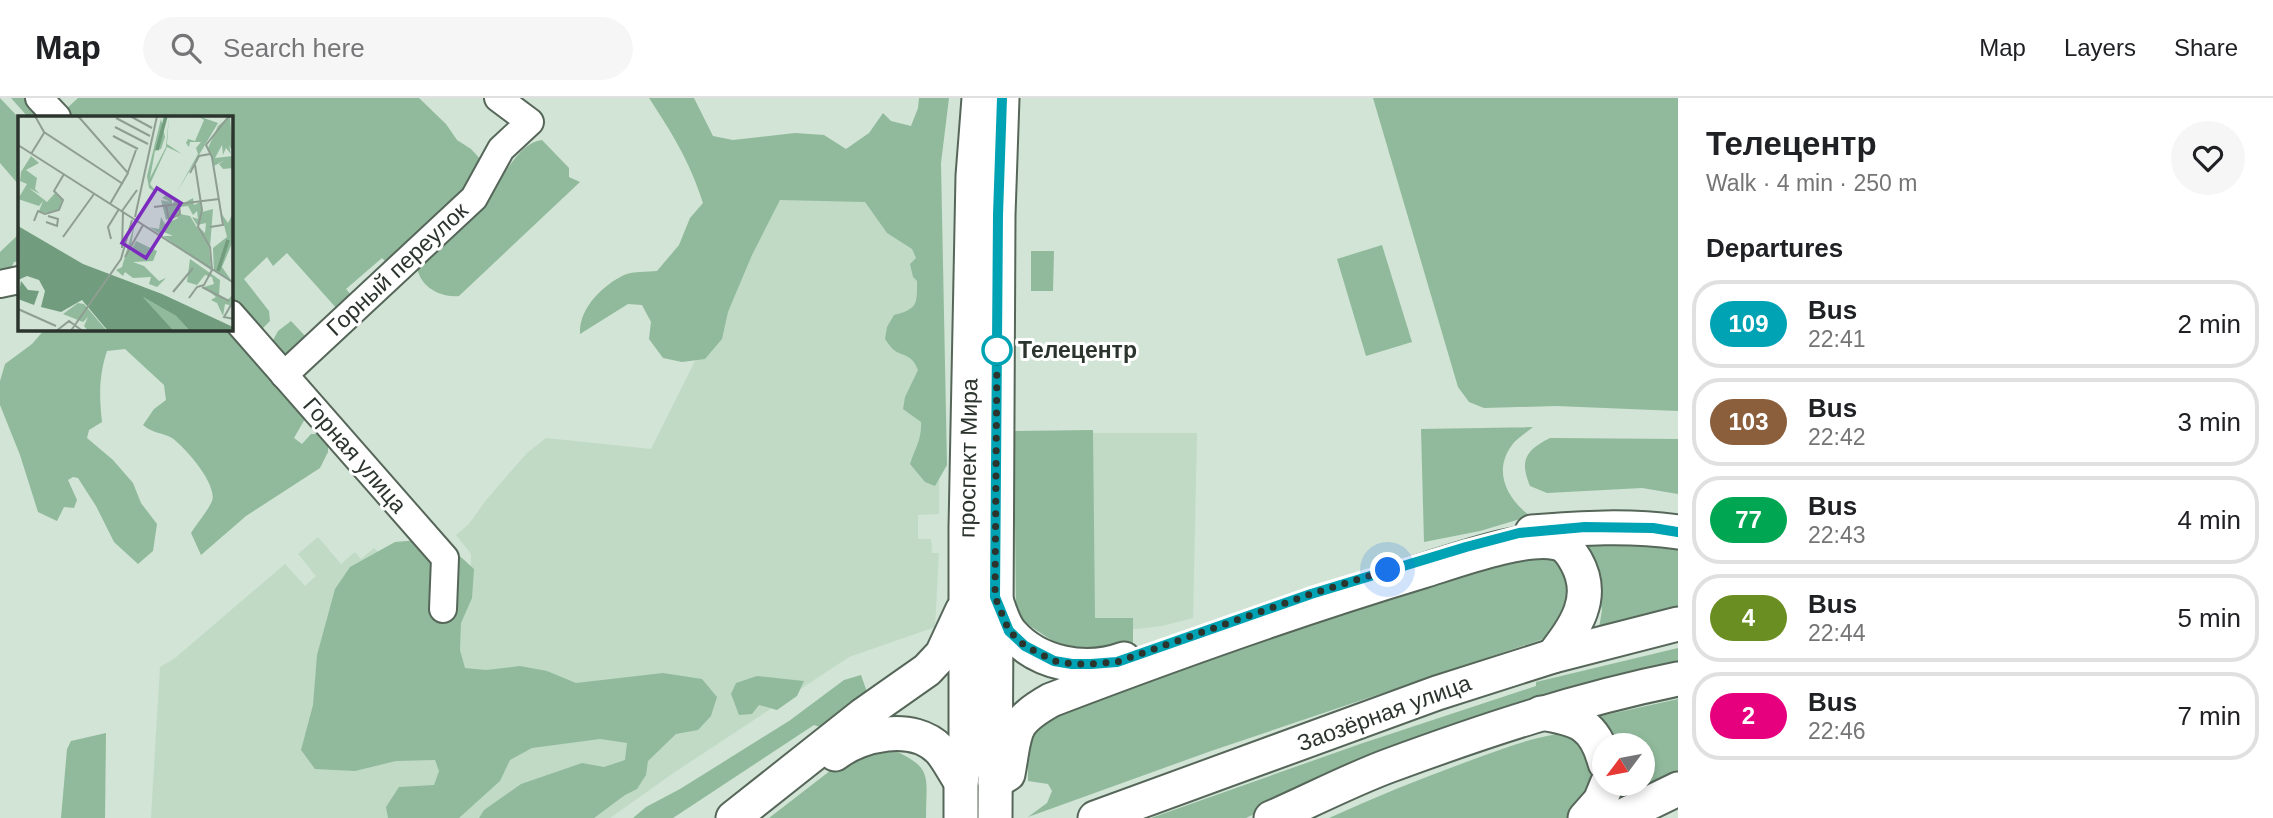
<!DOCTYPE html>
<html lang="en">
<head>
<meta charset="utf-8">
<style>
  body { margin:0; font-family:Arial,sans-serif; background:#f6f6f6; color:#202124; height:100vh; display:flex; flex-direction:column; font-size:26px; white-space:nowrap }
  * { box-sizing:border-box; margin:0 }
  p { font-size:23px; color:#757577 }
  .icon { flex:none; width:38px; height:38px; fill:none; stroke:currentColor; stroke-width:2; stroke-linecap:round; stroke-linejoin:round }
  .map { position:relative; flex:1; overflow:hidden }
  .side { display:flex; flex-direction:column; background:#fff; width:595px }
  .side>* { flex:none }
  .badge { padding:0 14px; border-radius:23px; font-size:24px; line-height:46px }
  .needle { width:46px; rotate:238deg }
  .tools { position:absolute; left:1592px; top:635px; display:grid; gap:14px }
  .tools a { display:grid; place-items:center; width:63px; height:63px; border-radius:50%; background:#fff; box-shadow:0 4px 10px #0003; font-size:35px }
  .you { position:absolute; width:35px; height:35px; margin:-18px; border:5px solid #fff; border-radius:50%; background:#1a73e8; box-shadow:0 0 0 10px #1a73e833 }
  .map>.badge { position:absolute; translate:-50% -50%; box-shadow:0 0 0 4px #fff }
  h2 { padding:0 28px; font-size:26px; line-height:63px }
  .round { display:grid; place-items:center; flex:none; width:74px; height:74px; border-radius:37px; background:#f6f6f6 }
  .overview { display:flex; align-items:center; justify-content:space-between; height:119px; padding:0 28px }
  h1 { font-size:33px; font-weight:800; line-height:52px }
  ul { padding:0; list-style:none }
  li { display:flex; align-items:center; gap:21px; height:88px; margin:0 14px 10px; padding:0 14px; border:4px solid #e0e0e0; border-radius:28px }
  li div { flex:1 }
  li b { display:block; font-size:26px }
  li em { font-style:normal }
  li .badge { min-width:77px; font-weight:700; text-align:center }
  header { display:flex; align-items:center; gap:42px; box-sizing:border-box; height:98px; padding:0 35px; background:#fff; border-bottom:2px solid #e0e0e0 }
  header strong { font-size:33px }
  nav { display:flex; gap:38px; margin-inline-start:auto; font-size:24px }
  .search { width:490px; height:63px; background:#f6f6f6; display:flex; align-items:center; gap:18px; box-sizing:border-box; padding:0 24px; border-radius:38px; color:#757577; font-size:26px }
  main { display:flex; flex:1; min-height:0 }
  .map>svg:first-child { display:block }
  .built { fill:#c0dac6 }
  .green { fill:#91ba9c }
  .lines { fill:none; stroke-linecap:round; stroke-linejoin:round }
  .minor-casing { stroke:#56675a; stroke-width:30 }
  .major-casing { stroke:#56675a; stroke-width:37 }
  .minor { stroke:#fff; stroke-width:26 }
  .major { stroke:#fff; stroke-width:33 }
  .line-casing { stroke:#fff; stroke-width:16 }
  .line { stroke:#00a3b4; stroke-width:10 }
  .walk { stroke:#2c342e; stroke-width:7; stroke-dasharray:0 12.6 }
  .stop-dot { fill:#fff; stroke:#00a3b4; stroke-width:3.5 }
  .labels { text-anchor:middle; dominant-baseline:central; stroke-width:6; stroke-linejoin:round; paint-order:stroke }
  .street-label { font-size:23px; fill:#2c342e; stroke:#fff }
  .stop-label { font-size:23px; font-weight:bold; fill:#2c342e; stroke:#fff; text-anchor:start }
  .inset-river { fill:none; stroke:#719c7d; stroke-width:3.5 }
  .inset-road { fill:none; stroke:#8f9e92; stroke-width:2 }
  .view { fill:#7b2cbf; fill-opacity:0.15; stroke:#7b2cbf; stroke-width:3.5 }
  .inset-edge { fill:none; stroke:#2c342e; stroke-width:3.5 }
</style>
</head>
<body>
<header>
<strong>Map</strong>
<div class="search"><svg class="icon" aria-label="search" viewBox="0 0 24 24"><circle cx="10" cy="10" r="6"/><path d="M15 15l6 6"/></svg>Search here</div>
<nav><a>Map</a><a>Layers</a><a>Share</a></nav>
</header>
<main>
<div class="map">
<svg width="1678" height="720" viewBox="0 0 1678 720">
  <rect width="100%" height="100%" fill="#d1e4d5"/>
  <g class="built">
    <polygon points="788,77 941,80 939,416 918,417 918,441 931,441 932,455 939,455 935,529 849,559 672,676 610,720 151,720 160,569 174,561 285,466 305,488 316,478 298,456 318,439 341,466 355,454 361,461 374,450 432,505 471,485 471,456 456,437 469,426 487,401 527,355 546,340 651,351"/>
    <polygon points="1034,335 1197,335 1193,520 1162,528 1062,539"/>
  </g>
  <g class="green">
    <polygon points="0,0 19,20 19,87 0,65"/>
    <polygon points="11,0 30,0 46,19 28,19"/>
    <polygon points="78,0 419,0 446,26 457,42 471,51 483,64 483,79 392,170 382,160 346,191 357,204 292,265 271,246 278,233 291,223 308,241 338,212 287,155 273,168 267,159 244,181 269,213 270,223 263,230 256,232 231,203 231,19 69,19 64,13"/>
    <path d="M649,0H694L713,38L733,42L795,35L824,37L846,51L869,35L883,15L891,23L911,28L918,10L919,0H949L941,65L947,367L935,388L925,384L910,366C915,350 922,341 921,324L903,311L905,299L918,272C913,259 908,259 897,254C892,252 888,245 885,241L887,229L894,217C918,211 917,206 917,183L913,179L910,166L916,160L912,151L887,135L865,104L780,102L752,157L728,214L722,241L705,261L682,264L663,260L649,241L651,224L642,207L628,206L580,236C579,210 602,188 624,177C634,173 647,174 657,173L679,147L690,120L703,105C690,64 672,35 649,0Z"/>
    <polygon points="1373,0 1678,0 1678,313 1556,308 1484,310 1469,304 1458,289"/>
    <path d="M542,42L569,70V79L580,84L459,198C440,200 418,188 417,167C438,148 463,130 482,109C497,92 516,44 542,42Z"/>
    <polygon points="19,136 19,163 14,164 9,174 0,176 0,154"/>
    <polygon points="1382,147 1412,244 1366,258 1337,161"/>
    <polygon points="1031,153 1054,153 1053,193 1031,193"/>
    <path d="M45,231H231L306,319L294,340L302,346L311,336H321L328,347V354L320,370L246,418L201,457L191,435C196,427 209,411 212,403C218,387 185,349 172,340C161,334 154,336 143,327L154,311L166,302L164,287L125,251L107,253C99,277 99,298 102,324L89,332L87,340L113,362L133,385L141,405L157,426L153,453L138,466L114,444L96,408L78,380L73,379L68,382L77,402L74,410L64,409L57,423L38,414L20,357L0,307V283L5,266L32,246Z"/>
    <path d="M1533,329C1526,335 1517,340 1512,347C1492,374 1508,401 1530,418L1480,433L1424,444L1421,331Z"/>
    <polygon points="1093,332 1095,520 1133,520 1133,552 1068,553 1021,522 1016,511 1014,333"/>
    <path d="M1550,340L1678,341V396L1642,390L1547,395L1530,388C1519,362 1526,352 1550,340Z"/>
    <polygon points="419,442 451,450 474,471 472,500 461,525 460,552 465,570 486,572 520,568 547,573 576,585 663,575 702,581 717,599 711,618 698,632 676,636 648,663 646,677 637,691 625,697 594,720 479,720 484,712 521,686 582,665 604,669 625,662 627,645 600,641 532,650 510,662 500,683 459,720 388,720 386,709 399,689 434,687 439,673 435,662 396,663 355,673 315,671 301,652 313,607 317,557 335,491 350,469 395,444"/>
    <polygon points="1588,445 1678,446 1678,511 1599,530 1602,512"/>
    <polygon points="1547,452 1561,461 1573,502 1552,538 1211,653 1028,719 1047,705 1052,693 1048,686 1028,683 1028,648 1037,624 1291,523"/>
    <polygon points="1678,550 1678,573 1361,665 1246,720 1151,720 1360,646 1536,588 1536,584"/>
    <polygon points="861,577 867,594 826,631 814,627 673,720 633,720 646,709 680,691 789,623 844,582"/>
    <polygon points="757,578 804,583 797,598 777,612 759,607 752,616 739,617 731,596 736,585"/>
    <polygon points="1678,601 1678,674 1623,702 1619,699 1617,686 1643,686 1643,648 1614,647 1601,625 1601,618"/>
    <path d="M1573,634L1583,640C1599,686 1599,683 1569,720H1329C1375,699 1422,680 1469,663C1503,651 1536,637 1573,634Z"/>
    <polygon points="106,635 105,720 61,720 67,651 71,643"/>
    <path d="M891,651C934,670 926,677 926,720H769L835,669L867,656Z"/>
  </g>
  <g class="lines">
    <g class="minor-casing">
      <g id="minor">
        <polyline points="39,0 57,19"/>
        <polyline points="0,186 19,182"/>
        <polyline points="231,216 445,460 443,511"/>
        <polyline points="284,277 474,100 501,51 530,24 498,0"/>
      </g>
    </g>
    <g class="major-casing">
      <g id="major">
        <path d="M1532,434C1581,430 1629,427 1678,434"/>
        <path d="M995,499C999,510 1003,526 1011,535C1038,566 1085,575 1124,561"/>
        <path d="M1541,615C1578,621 1595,626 1605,665"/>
        <path d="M835,656C861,636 913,624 940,652C948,661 954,674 961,684"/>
        <path d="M995,684L1008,676C1016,633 1010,625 1051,602C1174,555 1297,511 1423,473C1455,463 1526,437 1557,445C1566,447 1572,456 1576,463C1597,500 1575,529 1553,558"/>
        <polyline points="733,720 863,617 927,572 942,556 962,513"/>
        <polyline points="961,720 961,684 966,657 966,430 973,78 979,0"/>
        <polyline points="995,720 998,117 1002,0"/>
        <polyline points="1095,720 1437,595 1553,558 1678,526"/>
        <path d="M1271,720C1310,703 1348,683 1388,668C1483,633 1579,601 1678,581"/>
        <polyline points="1585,720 1600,703 1607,686"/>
        <polyline points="1618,720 1678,691"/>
      </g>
    </g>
    <use href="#minor" class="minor"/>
    <use href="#major" class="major"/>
  </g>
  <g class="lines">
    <g class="line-casing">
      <polyline id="line" points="1002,0 998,117 995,499 1009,533 1025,548 1054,563 1072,566 1091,566 1117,564 1311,496 1466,449 1519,435 1585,429 1653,430 1678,434"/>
    </g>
    <use href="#line" class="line"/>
    <polyline class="walk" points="997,252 995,499 1009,533 1025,548 1054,563 1072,566 1091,566 1117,564 1311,496 1388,472"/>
  </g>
  <circle class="stop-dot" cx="997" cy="252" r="14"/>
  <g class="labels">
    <g class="street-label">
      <text transform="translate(397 171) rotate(-43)">Горный переулок</text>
      <text transform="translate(355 357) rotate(49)">Горная улица</text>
      <text transform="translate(968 360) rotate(-89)">проспект Мира</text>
      <text transform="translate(1384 615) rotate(-20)">Заозёрная улица</text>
    </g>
    <g class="stop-label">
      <text x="1018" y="252">Телецентр</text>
    </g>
  </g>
  <g transform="translate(18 18)">
    <rect width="215" height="215" fill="#d1e4d5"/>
    <path d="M151,0L149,28L164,38L149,31L132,68L139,77L131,72L129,60L143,3L147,21L143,33L137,35L132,62L148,31ZM180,0L200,7L159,76L180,38L178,32L183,26H172L171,31L168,27L170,23L177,25L186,4ZM212,0L215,37L211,29L213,38L208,32L205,39L204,29L197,42L215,40V52L205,53L201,48L207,44L196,50L190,32L200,10ZM13,40L21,47L8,54L19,62L17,73L22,78L11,72L29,86L37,77L44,84L41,94L28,97L21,95L25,85L21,90L0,83L9,68L2,65L3,56ZM148,79L154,81V90L157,83L166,87L175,82L176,89L182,86L184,96L195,93L192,131L181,111L187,117L188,107L179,109L174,101L180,103L179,95L175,99L170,90L162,91V98L172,100L191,131L193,154L145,120H155L146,116L148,110L143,114L145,120L131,111L141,113L143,101L147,108L160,102L157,99L148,104L143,84L152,86L144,82ZM203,97L210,107L215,97V125L204,151L215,167L196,155L195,132L209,121ZM117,106L112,136L118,125L139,135L135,145L115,146L126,150L141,165L148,162L139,171L131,168L133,161L115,162L107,156L105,160L98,154L104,151ZM172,143L202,164L201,180L209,185L215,178V190L207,188L205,200L199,187L193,184L198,181L186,171L196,168L194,161L187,159L179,169L169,166ZM125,181L158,200L172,215H156ZM60,187L66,188L89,215H70L66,210L70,201L65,206L45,198Z" fill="#91ba9c"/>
    <path d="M0,110L65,148L144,178L215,211V215H172L158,200L125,181L156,215H90L64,184L43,196L23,191L27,175L21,164L9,160L0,164ZM3,165L10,174L21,175L16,189L0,183Z" fill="#719c7d"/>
    <path class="inset-river" d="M139,34L148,0M200,155L210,124"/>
    <path class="inset-road" d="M17,0L26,16L105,68M60,0L110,57L92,88M112,0L134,12M98,2L132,20M97,11L130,28M95,20L120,33M0,29L216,167M13,38L26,17M110,56L118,34M172,57L181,40L192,38M148,90L151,104L162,98L161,88M136,91L201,83M104,95L119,74M117,101L139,0M16,105L20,95L27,98L41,94L45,84L36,75L46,58M28,106L39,110L40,103L30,100M192,111L205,109L194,41L188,29L211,0M45,121L76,78M93,123L90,111L101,93M104,132L105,96M107,141L125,109M184,171L211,185M155,176L175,152M171,182L179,171L186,169L194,154L192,131L180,111L184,94L177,49M213,189L206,201L216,203M0,193L38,210M37,216L51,205L66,216M52,216L103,143L114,104"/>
    <path class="view" d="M139,72L163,87L128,142L104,127Z"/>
    <rect width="215" height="215" class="inset-edge"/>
  </g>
</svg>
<div class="tools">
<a><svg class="needle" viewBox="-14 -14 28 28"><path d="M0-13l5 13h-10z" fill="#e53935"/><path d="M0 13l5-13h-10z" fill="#757577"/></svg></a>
</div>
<div class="you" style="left:1388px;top:472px"></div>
</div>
<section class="side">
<div class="overview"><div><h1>Телецентр</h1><p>Walk · 4 min · 250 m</p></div><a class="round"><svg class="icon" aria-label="heart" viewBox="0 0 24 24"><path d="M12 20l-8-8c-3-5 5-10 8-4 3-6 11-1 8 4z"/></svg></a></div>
<h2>Departures</h2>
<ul>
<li><span class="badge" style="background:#00a3b4;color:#fff">109</span><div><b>Bus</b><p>22:41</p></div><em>2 min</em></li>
<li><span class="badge" style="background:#8b5e3c;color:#fff">103</span><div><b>Bus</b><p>22:42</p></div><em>3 min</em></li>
<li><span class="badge" style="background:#00a651;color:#fff">77</span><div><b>Bus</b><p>22:43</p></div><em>4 min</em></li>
<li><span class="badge" style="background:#6b8e23;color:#fff">4</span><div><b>Bus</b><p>22:44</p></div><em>5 min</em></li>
<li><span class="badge" style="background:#e6007e;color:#fff">2</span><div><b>Bus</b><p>22:46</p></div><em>7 min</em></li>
</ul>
</section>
</main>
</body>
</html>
